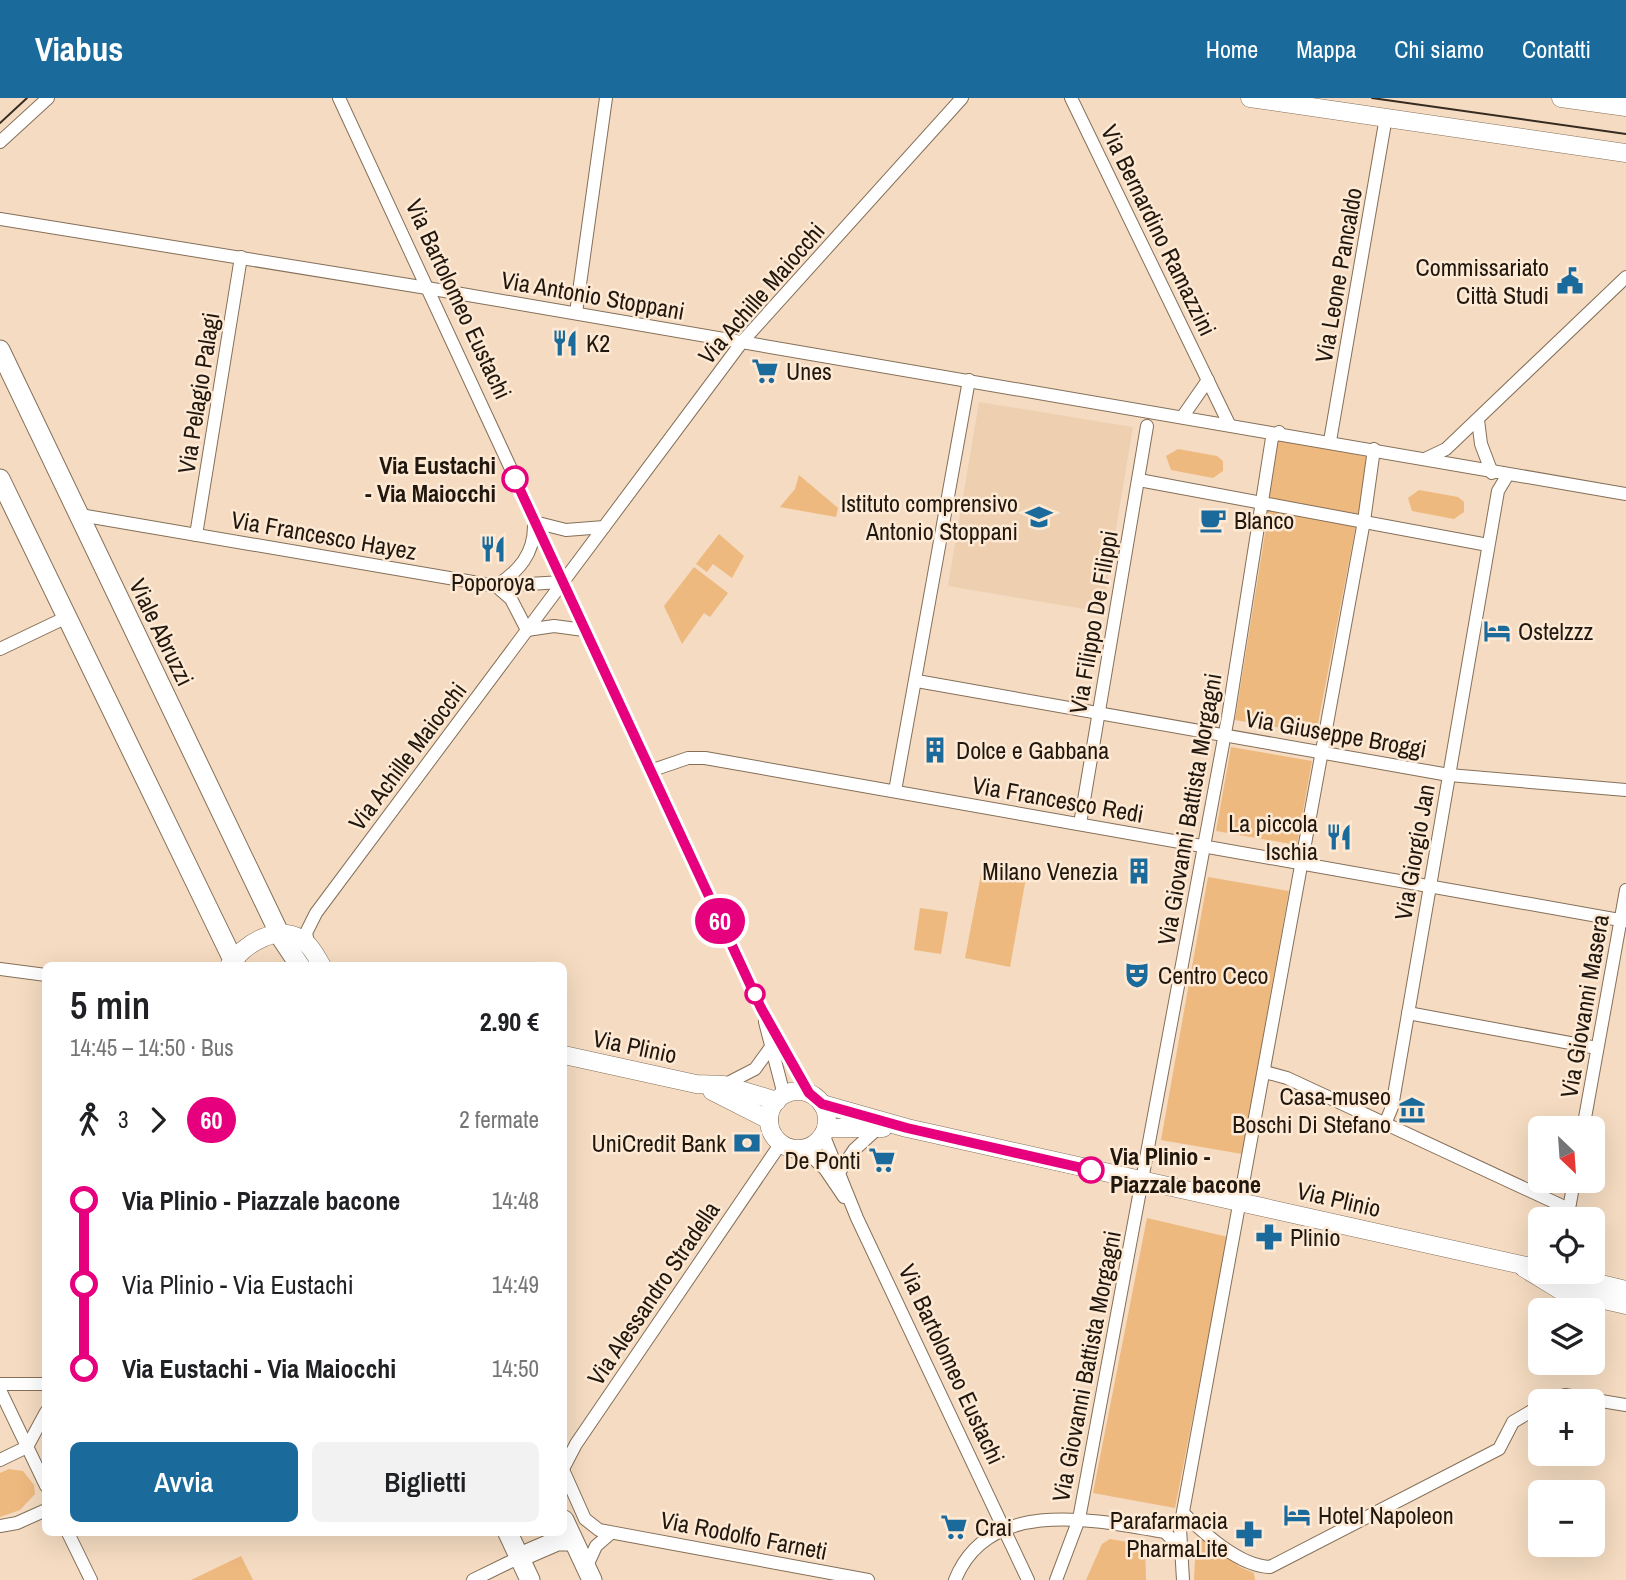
<!DOCTYPE html>
<html lang="it">
<head>
<meta charset="utf-8">
<style>
  body { margin:0; font-family:"Archivo Narrow",sans-serif; background:#f2f2f2; color:#202124; height:100vh; display:flex; flex-direction:column; font-size:26px; white-space:nowrap }
  * { box-sizing:border-box; margin:0 }
  p { font-size:23px; color:#757577 }
  .icon { flex:none; width:38px; height:38px; fill:none; stroke:currentColor; stroke-width:2; stroke-linecap:round; stroke-linejoin:round }
  .map { position:relative; flex:1; overflow:hidden }
  .panel { position:absolute; left:42px; top:864px; width:525px; height:574px; display:flex; flex-direction:column; background:#fff; border-radius:10px; box-shadow:0 7px 28px #0002 }
  .panel>* { flex:none }
  .badge { padding:0 14px; border-radius:23px; font-size:24px; line-height:46px }
  .needle { width:46px; rotate:155deg }
  .controls { position:absolute; left:1528px; top:1018px; display:grid; gap:14px }
  .controls a { display:grid; place-items:center; width:77px; height:77px; border-radius:10px; background:#fff; box-shadow:0 7px 28px #0002; font-size:35px }
  .map>.badge { position:absolute; translate:-50% -50%; box-shadow:0 0 0 4px #fff }
  .legs { display:flex; align-items:center; gap:10px; height:77px; padding:0 28px; font-size:23px }
  .legs p { margin-inline-start:auto }
  .summary { display:flex; align-items:center; justify-content:space-between; height:119px; padding:0 28px }
  h1 { font-size:38px; font-weight:600; line-height:52px }
  .action { display:flex; gap:14px; margin-top:auto; padding:14px 28px }
  .action a { flex:1; height:80px; border-radius:10px; background:#1a6a9c; color:#fff; font-size:28px; font-weight:600; line-height:80px; text-align:center }
  .action a+a { background:#f2f2f2; color:#202124 }
  ul { padding:0 28px; list-style:none }
  li { display:flex; align-items:center; gap:24px; height:84px; font-size:26px }
  li i { display:grid; place-items:center; width:10px; height:100%; margin:0 9px; background:currentColor }
  li i::after { content:''; width:18px; height:18px; margin:-9px; border:5px solid; border-radius:50%; background:#fff }
  li p { margin-inline-start:auto }
  li:first-child i { background:linear-gradient(#0000 50%,currentColor 0) }
  li:last-child i { background:linear-gradient(currentColor 50%,#0000 0) }
  header { display:flex; align-items:center; gap:42px; box-sizing:border-box; height:98px; padding:0 35px; background:#1a6a9c; color:#fff }
  header strong { font-size:33px }
  nav { display:flex; gap:38px; margin-inline-start:auto; font-size:24px }
  .map>svg:first-child { display:block }
  .built { fill:#eed0b1 }
  .green { fill:#eeb97f }
  .lines { fill:none; stroke-linecap:round; stroke-linejoin:round }
  .street-casing { stroke:#856f58; stroke-width:14 }
  .secondary-casing { stroke:#856f58; stroke-width:19 }
  .primary-casing { stroke:#856f58; stroke-width:21 }
  .street { stroke:#fff; stroke-width:12 }
  .secondary { stroke:#fff; stroke-width:18 }
  .primary { stroke:#fff; stroke-width:19 }
  .tram { stroke:#362b20; stroke-width:2 }
  .line-1-casing { stroke:#fff; stroke-width:16 }
  .line-1 { stroke:#e6007e; stroke-width:10 }
  .stop-1-dot { fill:#fff; stroke:#e6007e; stroke-width:3.5 }
  .labels { text-anchor:middle; dominant-baseline:central; stroke-width:5; stroke-linejoin:round; paint-order:stroke }
  .street-label { font-size:24px; fill:#20170e; stroke:#fde9d4 }
  .poi-label { font-size:24px; fill:#20170e; stroke:#fde9d4; text-anchor:start }
  .stop-label { font-size:24px; font-weight:bold; fill:#20170e; stroke:#fde9d4; text-anchor:end }
</style>
</head>
<body>
<header>
<strong>Viabus</strong>
<nav><a>Home</a><a>Mappa</a><a>Chi siamo</a><a>Contatti</a></nav>
</header>
<div class="map">
<svg width="1626" height="1482" viewBox="0 0 1626 1482">
  <rect width="100%" height="100%" fill="#f4dbc1"/>
  <polygon class="built" points="979,304 1133,329 1102,514 948,488"/>
  <g class="green">
    <polygon points="1277,342 1369,359 1316,636 1235,622 1267,423 1264,421"/>
    <polygon points="1178,351 1217,358 1223,363 1223,373 1213,380 1171,372 1166,358"/>
    <polygon points="799,377 838,410 836,419 780,409 795,391"/>
    <polygon points="1419,392 1458,399 1464,404 1464,414 1454,421 1412,413 1408,400"/>
    <polygon points="719,436 744,458 732,480 713,466 707,474 696,466"/>
    <polygon points="694,469 728,495 710,519 704,515 682,546 664,508"/>
    <polygon points="1231,649 1312,663 1297,747 1216,733"/>
    <polygon points="983,766 1027,774 1010,869 965,860"/>
    <polygon points="1208,779 1289,793 1242,1056 1161,1042"/>
    <polygon points="920,810 948,814 941,856 914,852"/>
    <polygon points="1147,1120 1228,1139 1175,1410 1093,1395"/>
    <polygon points="9,1371 23,1373 34,1387 35,1396 20,1412 0,1419 0,1375"/>
    <polygon points="1200,1439 1240,1469 1254,1475 1255,1482 1194,1482 1196,1442"/>
    <polygon points="1110,1441 1145,1447 1146,1482 1086,1482 1102,1446"/>
    <polygon points="241,1458 253,1482 191,1482"/>
  </g>
  <g class="lines">
    <g class="street-casing">
      <g id="street">
        <polyline points="339,0 761,910 809,995"/>
        <polyline points="1071,0 1229,326"/>
        <polyline points="0,44 48,0"/>
        <polyline points="0,121 427,190 1626,396"/>
        <polyline points="576,215 606,0"/>
        <polyline points="1183,318 1208,282"/>
        <polyline points="1478,322 1481,346 1492,375"/>
        <polyline points="1330,343 1386,19"/>
        <polyline points="1425,361 1446,351 1626,179"/>
        <polyline points="1139,382 1488,447"/>
        <polyline points="80,417 496,488 562,484"/>
        <polyline points="534,424 566,432 604,429"/>
        <polyline points="196,437 241,159"/>
        <path d="M496,488C519,473 534,456 534,428"/>
        <polyline points="496,488 511,501 527,532"/>
        <polyline points="527,532 554,528 584,532"/>
        <polyline points="0,551 67,519"/>
        <polyline points="917,583 1449,677 1626,692"/>
        <polyline points="650,673 688,660 705,660 1626,823"/>
        <polyline points="895,693 969,282"/>
        <polyline points="1080,726 1147,328"/>
        <polyline points="309,848 306,835 316,815 742,244 962,0"/>
        <polyline points="0,871 46,877"/>
        <polyline points="1408,915 1597,950"/>
        <polyline points="765,924 784,997"/>
        <polyline points="1265,974 1287,980 1569,1111"/>
        <polyline points="724,987 755,971 771,949"/>
        <polyline points="1385,1026 1392,1009 1498,393 1507,378"/>
        <polyline points="1583,1031 1626,792"/>
        <polyline points="823,1036 857,1120 1028,1482"/>
        <polyline points="802,1050 825,1071 844,1099"/>
        <polyline points="840,1073 854,1052 879,1029"/>
        <polyline points="1567,1122 1574,1083"/>
        <polyline points="0,1286 46,1286"/>
        <polyline points="0,1292 46,1388"/>
        <polyline points="1549,1304 1565,1297 1626,1307"/>
        <polyline points="27,1349 46,1314"/>
        <polyline points="0,1362 27,1349"/>
        <polyline points="564,1369 576,1346 781,1045"/>
        <polyline points="564,1374 585,1421 599,1432 868,1482"/>
        <path d="M1183,1415C1205,1436 1239,1468 1270,1469L1499,1351L1513,1324L1540,1308"/>
        <polyline points="0,1428 17,1425 46,1412"/>
        <polyline points="68,1435 91,1482"/>
        <polyline points="586,1470 596,1448 611,1435"/>
        <polyline points="473,1482 520,1459"/>
        <path d="M955,1482C987,1402 1086,1420 1153,1432L1165,1434L1179,1449"/>
        <polyline points="1056,1482 1079,1421 1228,619 1272,340 1279,334"/>
        <polyline points="1183,1482 1180,1430 1364,423 1374,351"/>
      </g>
    </g>
    <g class="secondary-casing">
      <g id="secondary">
        <polyline points="1250,0 1626,55"/>
        <polyline points="1561,0 1626,9"/>
        <path d="M229,868C243,846 281,822 306,845C313,851 317,860 322,868"/>
        <polyline points="564,957 696,986 724,987 777,1003"/>
        <polyline points="712,993 769,1022"/>
        <circle cx="798" cy="1022" r="29"/>
        <polyline points="822,1006 907,1030 1540,1171"/>
        <polyline points="826,1030 883,1030"/>
        <polyline points="1524,1170 1560,1192 1626,1207"/>
        <polyline points="1551,1174 1626,1192"/>
      </g>
    </g>
    <g class="primary-casing">
      <g id="primary">
        <polyline points="0,252 282,841 300,868"/>
        <polyline points="0,381 236,868"/>
        <polyline points="564,1422 592,1482"/>
        <polyline points="508,1435 530,1482"/>
        <polyline points="520,1459 557,1443 573,1443"/>
      </g>
    </g>
    <use href="#street" class="street"/>
    <use href="#secondary" class="secondary"/>
    <use href="#primary" class="primary"/>
    <g class="tram">
      <polyline points="1372,0 1626,36"/>
      <polyline points="0,25 27,0"/>
    </g>
  </g>
  <g class="lines">
    <g class="line-1-casing">
      <polyline id="line-1" points="515,381 761,910 809,995 822,1006 907,1030 1091,1072"/>
    </g>
    <use href="#line-1" class="line-1"/>
  </g>
  <defs>
    <g id="civic-bare" transform="scale(2.1)"><path d="M-.6-6.5H3V-4.5H.6V-3L4-1V1h2V6H-6V1h2V-1L-.6-3ZM-1.2 2.5V6h2.4V2.5Z" fill="#1a6a9c" stroke="#fde9d4" stroke-width="2.5" paint-order="stroke"/></g>
    <g id="restaurant-bare" transform="scale(2.1)"><path d="M-5-6h1v4h1v-4h1v4h1v-4h1v5L-1.5 .5V6h-2V.5L-5-1ZM5-6V6H3V1.5H1.5Q1.5-4 5-6Z" fill="#1a6a9c" stroke="#fde9d4" stroke-width="2.5" paint-order="stroke"/></g>
    <g id="supermarket-bare" transform="scale(2.1)"><path d="M-6-5.5h2.5l.6 2H6L4.5 2H-2.5L-4.4-4H-6ZM-1.5 3.2a1.3 1.3 0 1 0 .1 0ZM3 3.2a1.3 1.3 0 1 0 .1 0Z" fill="#1a6a9c" stroke="#fde9d4" stroke-width="2.5" paint-order="stroke"/></g>
    <g id="school-bare" transform="scale(2.1)"><path d="M0-5L7-2L0 1L-7-2ZM-4 1L0 2.5L4 1V4Q0 6-4 4Z" fill="#1a6a9c" stroke="#fde9d4" stroke-width="2.5" paint-order="stroke"/></g>
    <g id="cafe-bare" transform="scale(2.1)"><path d="M-5.5-4.5H6V0H3Q3 3.5 0 3.5H-2.5Q-5.5 3.5-5.5 0ZM3-3.2v2h1.7v-2ZM-6 4.5H4V6H-6Z" fill="#1a6a9c" stroke="#fde9d4" stroke-width="2.5" paint-order="stroke"/></g>
    <g id="hotel-bare" transform="scale(2.1)"><path d="M-6-4.5h1.5V1H6V5H4.5V3h-9V5H-6ZM-4 0a1.8 1.8 0 1 1 3.6 0ZM.5 0V-2.5h3Q6-2.5 6 0Z" fill="#1a6a9c" stroke="#fde9d4" stroke-width="2.5" paint-order="stroke"/></g>
    <g id="building-bare" transform="scale(2.1)"><path d="M-4-6H4V6H1V3H-1V6H-4ZM-2.5-4.3h1.7v1.8h-1.7ZM.8-4.3h1.7v1.8H.8ZM-2.5-1h1.7V.8h-1.7ZM.8-1h1.7V.8H.8Z" fill="#1a6a9c" stroke="#fde9d4" stroke-width="2.5" paint-order="stroke"/></g>
    <g id="theatre-bare" transform="scale(2.1)"><path d="M-5-5.5Q0-4 5-5.5V0Q5 5 0 6Q-5 5-5 0ZM-3.3-2.5H-1v1.5H-3.3ZM1-2.5H3.3v1.5H1ZM-2.8 1Q0 5.5 2.8 1Z" fill="#1a6a9c" stroke="#fde9d4" stroke-width="2.5" paint-order="stroke"/></g>
    <g id="museum-bare" transform="scale(2.1)"><path d="M0-6L6-3V-2H-6V-3ZM-5-1h2V3h-2ZM-1-1h2V3h-2ZM3-1h2V3H3ZM-6 4H6V6H-6Z" fill="#1a6a9c" stroke="#fde9d4" stroke-width="2.5" paint-order="stroke"/></g>
    <g id="bank-bare" transform="scale(2.1)"><path d="M-6-4H6V4H-6ZM0-2.3a2.3 2.3 0 1 0 0 4.6a2.3 2.3 0 1 0 0-4.6Z" fill="#1a6a9c" stroke="#fde9d4" stroke-width="2.5" paint-order="stroke"/></g>
    <g id="pharmacy-bare" transform="scale(2.1)"><path d="M-2-6h4v4h4v4h-4v4h-4v-4h-4v-4h4Z" fill="#1a6a9c" stroke="#fde9d4" stroke-width="2.5" paint-order="stroke"/></g>
  </defs>
  <g fill-rule="evenodd">
    <use href="#civic-bare" x="1570" y="183"/>
    <use href="#restaurant-bare" x="565" y="245"/>
    <use href="#supermarket-bare" x="765" y="273"/>
    <use href="#school-bare" x="1039" y="419"/>
    <use href="#cafe-bare" x="1213" y="422"/>
    <use href="#restaurant-bare" x="493" y="451"/>
    <use href="#hotel-bare" x="1497" y="533"/>
    <use href="#building-bare" x="935" y="652"/>
    <use href="#restaurant-bare" x="1339" y="739"/>
    <use href="#building-bare" x="1139" y="773"/>
    <use href="#theatre-bare" x="1137" y="877"/>
    <use href="#museum-bare" x="1412" y="1012"/>
    <use href="#bank-bare" x="747" y="1045"/>
    <use href="#supermarket-bare" x="882" y="1062"/>
    <use href="#pharmacy-bare" x="1269" y="1139"/>
    <use href="#hotel-bare" x="1297" y="1417"/>
    <use href="#supermarket-bare" x="954" y="1429"/>
    <use href="#pharmacy-bare" x="1249" y="1436"/>
  </g>
  <g class="stop-1-dot">
    <circle cx="515" cy="381" r="12"/>
    <circle cx="755" cy="896" r="9"/>
    <circle cx="1091" cy="1072" r="12"/>
  </g>
  <g class="labels">
    <g class="street-label">
      <text transform="translate(1159 132) rotate(64)">Via Bernardino Ramazzini</text>
      <text transform="translate(1338 177) rotate(-80)">Via Leone Pancaldo</text>
      <text transform="translate(761 195) rotate(-49)">Via Achille Maiocchi</text>
      <text transform="translate(593 197) rotate(10)">Via Antonio Stoppani</text>
      <text transform="translate(459 201) rotate(65)">Via Bartolomeo Eustachi</text>
      <text transform="translate(198 295) rotate(-81)">Via Pelagio Palagi</text>
      <text transform="translate(324 437) rotate(10)">Via Francesco Hayez</text>
      <text transform="translate(1093 524) rotate(-80)">Via Filippo De Filippi</text>
      <text transform="translate(162 534) rotate(64)">Viale Abruzzi</text>
      <text transform="translate(1336 635) rotate(10)">Via Giuseppe Broggi</text>
      <text transform="translate(407 658) rotate(-53)">Via Achille Maiocchi</text>
      <text transform="translate(1058 701) rotate(10)">Via Francesco Redi</text>
      <text transform="translate(1189 711) rotate(-80)">Via Giovanni Battista Morgagni</text>
      <text transform="translate(1414 754) rotate(-80)">Via Giorgio Jan</text>
      <text transform="translate(1584 908) rotate(-80)">Via Giovanni Masera</text>
      <text transform="translate(635 948) rotate(12)">Via Plinio</text>
      <text transform="translate(1339 1101) rotate(13)">Via Plinio</text>
      <text transform="translate(653 1195) rotate(-56)">Via Alessandro Stradella</text>
      <text transform="translate(952 1266) rotate(65)">Via Bartolomeo Eustachi</text>
      <text transform="translate(1086 1268) rotate(-79)">Via Giovanni Battista Morgagni</text>
      <text transform="translate(744 1437) rotate(11)">Via Rodolfo Farneti</text>
    </g>
    <g class="poi-label">
      <text x="1549" y="169" text-anchor="end">Commissariato<tspan x="1549" dy="28">Città Studi</tspan></text>
      <text x="586" y="245">K2</text>
      <text x="786" y="273">Unes</text>
      <text x="1018" y="405" text-anchor="end">Istituto comprensivo<tspan x="1018" dy="28">Antonio Stoppani</tspan></text>
      <text x="1234" y="422">Blanco</text>
      <text x="493" y="484" text-anchor="middle">Poporoya</text>
      <text x="1518" y="533">Ostelzzz</text>
      <text x="956" y="652">Dolce e Gabbana</text>
      <text x="1318" y="725" text-anchor="end">La piccola<tspan x="1318" dy="28">Ischia</tspan></text>
      <text x="1118" y="773" text-anchor="end">Milano Venezia</text>
      <text x="1158" y="877">Centro Ceco</text>
      <text x="1391" y="998" text-anchor="end">Casa-museo<tspan x="1391" dy="28">Boschi Di Stefano</tspan></text>
      <text x="726" y="1045" text-anchor="end">UniCredit Bank</text>
      <text x="861" y="1062" text-anchor="end">De Ponti</text>
      <text x="1290" y="1139">Plinio</text>
      <text x="1318" y="1417">Hotel Napoleon</text>
      <text x="1228" y="1422" text-anchor="end">Parafarmacia<tspan x="1228" dy="28">PharmaLite</tspan></text>
      <text x="975" y="1429">Crai</text>
    </g>
    <g class="stop-label">
      <text x="496" y="367">Via Eustachi<tspan x="496" dy="28">- Via Maiocchi</tspan></text>
      <text x="1110" y="1058" text-anchor="start">Via Plinio -<tspan x="1110" dy="28">Piazzale bacone</tspan></text>
    </g>
  </g>
</svg>
<div class="controls">
<a><svg class="needle" viewBox="-14 -14 28 28"><path d="M0-13l5 13h-10z" fill="#e53935"/><path d="M0 13l5-13h-10z" fill="#757577"/></svg></a>
<a><svg class="icon" aria-label="locate" viewBox="0 0 24 24"><circle cx="12" cy="12" r="6"/><path d="M12 2v4M12 18v4M2 12h4M18 12h4"/></svg></a>
<a><svg class="icon" aria-label="layers" viewBox="0 0 24 24"><path d="M12 4l9 5-9 5-9-5zM3 14l9 5 9-5"/></svg></a>
<a>+</a>
<a>−</a>
</div>
<b class="badge" style="left:720px;top:823px;background:#e6007e;color:#fff">60</b>
<section class="panel">
<div class="summary"><div><h1>5 min</h1><p>14:45 – 14:50 · Bus</p></div><b>2.90 €</b></div>
<div class="legs"><svg class="icon" aria-label="walk" viewBox="0 0 24 24"><circle cx="13" cy="4" r="2"/><path d="M13 8l-2 6 4 7M11 14l-3 7M7 12l3-4h3l4 4"/></svg>3<svg class="icon" aria-label="forward" viewBox="0 0 24 24"><path d="M9 5l7 7-7 7"/></svg><b class="badge" style="background:#e6007e;color:#fff">60</b><p>2 fermate</p></div>
<ul>
<li><i style="color:#e6007e"></i><b>Via Plinio - Piazzale bacone</b><p>14:48</p></li>
<li><i style="color:#e6007e"></i><span>Via Plinio - Via Eustachi</span><p>14:49</p></li>
<li><i style="color:#e6007e"></i><b>Via Eustachi - Via Maiocchi</b><p>14:50</p></li>
</ul>
<div class="action"><a>Avvia</a><a>Biglietti</a></div>
</section>
</div>
</body>
</html>
